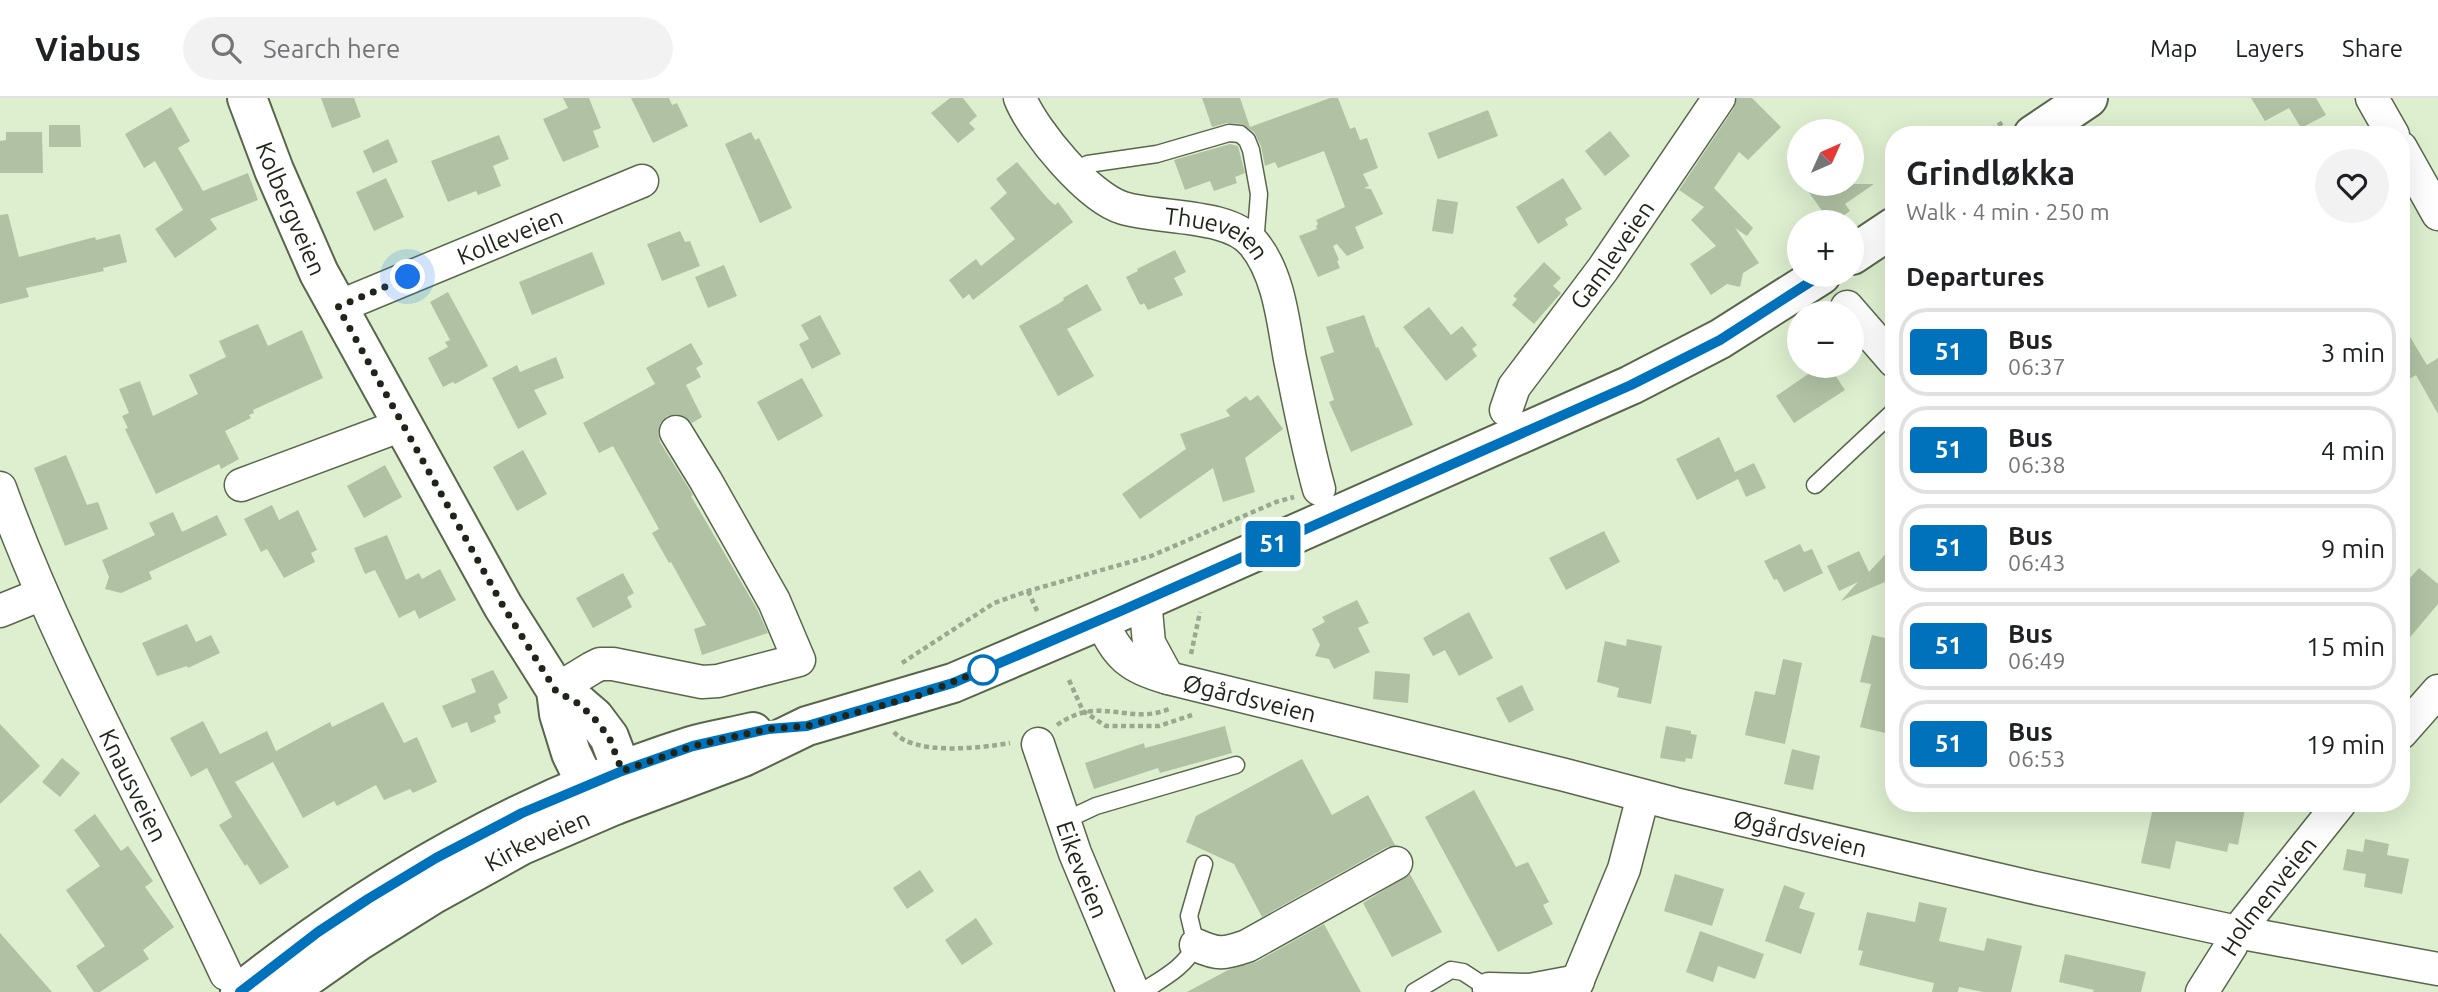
<!DOCTYPE html>
<html lang="en">
<head>
<meta charset="utf-8">
<style>
  body { margin:0; font-family:Ubuntu,sans-serif; background:#f2f2f2; color:#202124; height:100vh; display:flex; flex-direction:column; font-size:26px; white-space:nowrap }
  * { box-sizing:border-box; margin:0 }
  p { font-size:23px; color:#757577 }
  .icon { flex:none; width:38px; height:38px; fill:none; stroke:currentColor; stroke-width:2; stroke-linecap:round; stroke-linejoin:round }
  .map { position:relative; flex:1; overflow:hidden }
  .side { position:absolute; left:1885px; top:28px; width:525px; height:686px; display:flex; flex-direction:column; background:#fff; border-radius:28px; box-shadow:0 7px 28px #0002 }
  .side>* { flex:none }
  .badge { padding:0 14px; border-radius:5px; font-size:24px; line-height:46px }
  .needle { width:46px; rotate:45deg }
  .fabs { position:absolute; left:1787px; top:21px; display:grid; gap:14px }
  .fabs a { display:grid; place-items:center; width:77px; height:77px; border-radius:50%; background:#fff; box-shadow:0 7px 28px #0002; font-size:35px }
  .you { position:absolute; width:35px; height:35px; margin:-18px; border:5px solid #fff; border-radius:50%; background:#1a73e8; box-shadow:0 0 0 10px #1a73e833 }
  .map>.badge { position:absolute; translate:-50% -50%; box-shadow:0 0 0 4px #fff }
  h2 { padding:0 21px; font-size:26px; line-height:63px }
  .round { display:grid; place-items:center; flex:none; width:74px; height:74px; border-radius:37px; background:#f2f2f2 }
  .summary { display:flex; align-items:center; justify-content:space-between; height:119px; padding:0 21px }
  h1 { font-size:33px; font-weight:600; line-height:52px }
  ul { padding:0; list-style:none }
  li { display:flex; align-items:center; gap:21px; height:88px; margin:0 14px 10px; padding:0 7px; border:4px solid #e0e0e0; border-radius:28px }
  li div { flex:1 }
  li b { display:block; font-size:26px }
  li em { font-style:normal }
  li .badge { min-width:77px; font-weight:700; text-align:center }
  header { display:flex; align-items:center; gap:42px; box-sizing:border-box; height:98px; padding:0 35px; background:#fff; border-bottom:2px solid #e0e0e0 }
  header strong { font-size:33px }
  nav { display:flex; gap:38px; margin-inline-start:auto; font-size:24px }
  .search { width:490px; height:63px; background:#f2f2f2; display:flex; align-items:center; gap:18px; box-sizing:border-box; padding:0 24px; border-radius:38px; color:#757577; font-size:26px }
  .map>svg:first-child { display:block }
  .building { fill:#b1c2a4 }
  .lines { fill:none; stroke-linecap:round; stroke-linejoin:round }
  .service-casing { stroke:#58674c; stroke-width:19 }
  .minor-casing { stroke:#58674c; stroke-width:35 }
  .tertiary-casing { stroke:#58674c; stroke-width:42 }
  .primary-casing { stroke:#58674c; stroke-width:42 }
  .path { stroke:#9aa88f; stroke-width:4.5; stroke-dasharray:5 3.5; stroke-linecap:butt }
  .service { stroke:#fff; stroke-width:16 }
  .minor { stroke:#fff; stroke-width:32 }
  .tertiary { stroke:#fff; stroke-width:38 }
  .primary { stroke:#fff; stroke-width:38 }
  .line-casing { stroke:#fff; stroke-width:16 }
  .line { stroke:#0072bc; stroke-width:10 }
  .walk { stroke:#1f2519; stroke-width:7; stroke-dasharray:0 12.6 }
  .stop-dot { fill:#fff; stroke:#0072bc; stroke-width:3.5 }
  .labels { text-anchor:middle; dominant-baseline:central; stroke-width:6; stroke-linejoin:round; paint-order:stroke }
  .street-label { font-size:24px; fill:#1f2519; stroke:#ddefcf }
</style>
</head>
<body>
<header>
<strong>Viabus</strong>
<div class="search"><svg class="icon" aria-label="search" viewBox="0 0 24 24"><circle cx="10" cy="10" r="6"/><path d="M15 15l6 6"/></svg>Search here</div>
<nav><a>Map</a><a>Layers</a><a>Share</a></nav>
</header>
<div class="map">
<svg width="2438" height="894" viewBox="0 0 2438 894">
  <rect width="100%" height="100%" fill="#ddefcf"/>
  <g class="building">
    <polygon points="321,0 354,0 361,19 332,30"/>
    <polygon points="563,0 589,0 601,30 593,33 599,49 563,64 543,21 568,10"/>
    <polygon points="631,0 669,0 672,7 677,5 688,28 653,45"/>
    <polygon points="950,0 963,0 977,18 969,25 975,31 958,45 931,15"/>
    <polygon points="1202,0 1240,0 1250,29 1330,0 1338,0 1350,31 1355,29 1360,42 1367,40 1378,70 1363,76 1369,88 1364,90 1371,91 1383,116 1355,129 1364,150 1347,158 1337,146 1333,148 1339,162 1337,163 1340,170 1318,179 1299,138 1317,131 1316,128 1318,126 1316,122 1345,109 1324,53 1278,70 1275,64 1265,68 1261,48 1254,34 1241,26 1227,25 1212,29"/>
    <polygon points="1737,0 1752,0 1781,29 1748,62 1739,54 1714,90 1753,130 1747,138 1735,130 1759,165 1743,175 1740,189 1727,186 1711,197 1690,166 1716,148 1691,122 1704,109 1679,92 1734,10"/>
    <polygon points="2251,0 2316,0 2326,17 2301,30 2289,10 2265,23"/>
    <polygon points="171,9 190,43 178,50 203,93 248,75 258,102 210,121 217,131 175,160 155,131 183,112 155,63 144,70 125,36"/>
    <polygon points="1488,12 1498,38 1438,61 1428,35"/>
    <polygon points="49,27 80,27 81,49 49,49"/>
    <polygon points="1610,33 1630,58 1605,78 1585,53"/>
    <polygon points="6,34 42,34 43,75 0,75 0,43 6,42"/>
    <polygon points="751,34 755,42 759,40 792,110 760,125 725,46"/>
    <polygon points="499,37 509,61 493,68 501,88 478,97 476,93 448,104 431,63"/>
    <polygon points="388,41 398,64 373,75 363,53"/>
    <polygon points="1230,46 1238,48 1245,75 1235,79 1237,85 1214,93 1210,83 1185,92 1174,62"/>
    <polygon points="1017,64 1048,101 1055,107 1058,104 1073,124 973,202 969,196 963,201 949,182 976,161 981,168 1015,141 990,110 1007,95 996,81"/>
    <polygon points="386,80 404,119 374,133 356,94"/>
    <polygon points="1563,80 1582,111 1565,121 1568,127 1538,146 1516,109"/>
    <polygon points="1803,86 1874,86 1845,106 1850,113 1834,124 1830,124"/>
    <polygon points="1437,101 1458,104 1453,136 1432,133"/>
    <polygon points="8,116 19,159 95,139 96,142 120,136 127,164 103,170 104,173 26,190 29,199 0,206 0,117"/>
    <polygon points="680,133 685,144 690,143 700,168 662,183 647,146"/>
    <polygon points="1175,152 1186,174 1174,180 1183,197 1148,212 1144,205 1141,207 1139,205 1126,179 1138,173 1137,171"/>
    <polygon points="592,154 605,186 532,217 519,184"/>
    <polygon points="1544,164 1561,180 1553,188 1561,195 1534,226 1512,207 1517,201 1513,198"/>
    <polygon points="724,167 737,198 708,210 695,179"/>
    <polygon points="1087,186 1102,212 1067,231 1094,278 1058,298 1019,228 1058,206 1064,202 1063,200"/>
    <polygon points="448,194 488,268 455,286 453,284 443,289 428,260 448,249 445,244 450,242 430,204"/>
    <polygon points="1429,209 1451,237 1462,228 1477,247 1472,251 1477,258 1446,283 1403,229"/>
    <polygon points="820,217 841,256 812,271 799,246 809,241 801,227"/>
    <polygon points="1364,217 1376,250 1378,249 1413,327 1351,354 1329,304 1334,302 1320,259 1334,254 1326,229"/>
    <polygon points="2401,224 2427,267 2438,260 2438,316 2416,277 2401,286"/>
    <polygon points="258,226 268,248 302,232 323,280 253,312 254,315 249,317 251,320 225,333 239,361 221,371 219,366 156,396 125,331 128,330 122,318 129,315 119,291 140,283 153,318 198,296 189,277 226,259 219,243"/>
    <polygon points="691,245 703,266 696,270 701,279 686,287 702,319 692,325 684,318 676,316 667,318 660,326 658,335 660,344 693,397 691,398 757,511 768,535 702,557 694,531 706,527 671,464 669,465 652,435 659,431 613,348 599,355 583,325 655,286 646,270"/>
    <polygon points="556,259 564,280 534,292 547,316 518,331 492,280 517,267 520,274"/>
    <polygon points="1820,268 1829,268 1845,292 1794,325 1776,298"/>
    <polygon points="802,280 823,318 778,343 757,304"/>
    <polygon points="1258,297 1283,331 1245,360 1255,394 1223,404 1213,370 1140,421 1122,396 1186,351 1180,336 1230,318 1226,312 1246,298 1250,303"/>
    <polygon points="1719,339 1735,374 1754,365 1766,390 1746,399 1738,381 1697,402 1676,361"/>
    <polygon points="523,352 547,396 517,413 493,369"/>
    <polygon points="66,357 87,407 98,404 108,431 65,448 34,370"/>
    <polygon points="385,367 402,399 364,420 347,388"/>
    <polygon points="272,407 279,422 298,412 317,452 311,455 315,464 284,480 267,451 261,454 244,421"/>
    <polygon points="173,414 182,434 217,417 227,437 149,474 152,481 121,495 105,491 109,479 102,462 155,437 149,425"/>
    <polygon points="1604,433 1620,464 1566,492 1549,460"/>
    <polygon points="387,437 406,482 419,475 422,481 440,471 456,502 419,521 415,512 399,520 375,472 365,476 354,450"/>
    <polygon points="1800,446 1804,454 1812,451 1823,475 1784,494 1777,481 1774,482 1764,463"/>
    <polygon points="1894,447 1894,480 1841,503 1858,484 1839,493 1827,468 1859,453 1869,474"/>
    <polygon points="2419,470 2438,486 2438,506 2401,550 2401,472 2410,480"/>
    <polygon points="623,475 634,495 627,499 632,509 593,530 576,500"/>
    <polygon points="1357,502 1369,525 1358,530 1370,554 1334,571 1329,561 1315,558 1320,547 1312,531 1325,524 1322,519"/>
    <polygon points="1469,514 1493,560 1459,578 1445,552 1433,558 1423,540"/>
    <polygon points="187,526 196,544 211,537 220,555 188,570 187,568 157,578 142,545"/>
    <polygon points="1872,537 1894,542 1894,637 1860,629 1871,586 1860,584"/>
    <polygon points="1627,541 1662,548 1651,606 1617,599 1619,590 1597,584 1605,543 1626,548"/>
    <polygon points="1783,561 1802,565 1785,646 1745,637 1755,593 1775,597"/>
    <polygon points="493,572 508,600 498,606 501,615 494,618 496,624 471,635 467,624 452,630 442,608 476,594 471,581"/>
    <polygon points="1375,573 1410,576 1408,605 1373,601"/>
    <polygon points="1522,587 1534,612 1509,625 1496,600"/>
    <polygon points="383,604 404,645 417,639 437,684 413,695 410,691 384,702 376,687 337,708 334,703 303,720 273,664 235,684 289,769 260,787 247,766 245,768 219,727 232,719 207,670 191,679 170,640 203,623 220,656 267,633 276,653 330,624 332,629"/>
    <polygon points="0,626 40,668 0,706"/>
    <polygon points="1225,628 1232,655 1160,675 1158,670 1094,691 1085,665 1144,645 1145,650"/>
    <polygon points="1666,628 1691,633 1691,636 1697,637 1692,661 1686,660 1685,664 1660,660"/>
    <polygon points="1792,651 1820,658 1813,692 1784,686"/>
    <polygon points="62,660 80,675 60,699 42,684"/>
    <polygon points="1302,661 1332,717 1368,697 1395,747 1387,749 1262,819 1234,766 1186,744 1196,718"/>
    <polygon points="1474,692 1516,769 1528,764 1549,804 1543,807 1553,826 1498,854 1425,719"/>
    <polygon points="2154,705 2219,705 2245,711 2238,747 2229,745 2227,754 2176,743 2170,771 2141,765"/>
    <polygon points="95,716 121,753 128,748 153,783 145,789 174,829 143,852 149,861 100,894 94,894 76,868 105,848 66,792 100,768 74,732"/>
    <polygon points="2365,741 2389,746 2387,757 2409,761 2402,796 2364,789 2366,776 2343,772 2347,751 2363,754"/>
    <polygon points="920,772 934,793 907,811 893,790"/>
    <polygon points="1410,776 1442,834 1392,859 1363,805"/>
    <polygon points="1675,776 1724,791 1712,828 1664,813"/>
    <polygon points="1784,787 1805,795 1799,810 1815,815 1801,856 1765,843"/>
    <polygon points="1919,804 1947,810 1939,843 1984,853 1987,840 2022,848 2011,894 1983,894 1959,889 1958,894 1932,894 1934,885 1859,867 1863,853 1858,852 1867,814 1915,824"/>
    <polygon points="976,820 993,846 962,867 945,842"/>
    <polygon points="1324,826 1361,894 1187,894 1228,872 1256,864"/>
    <polygon points="1700,833 1764,856 1755,881 1718,868 1713,884 1686,874"/>
    <polygon points="0,835 52,894 0,894"/>
    <polygon points="2065,856 2146,874 2141,894 2093,894 2094,892 2059,884"/>
  </g>
  <g class="lines">
    <g class="service-casing">
      <g id="service">
        <polyline points="1073,72 1088,66 1157,56 1229,35 1240,36 1247,42 1251,52 1259,96 1255,146"/>
        <polyline points="1815,387 1894,313"/>
        <polyline points="1064,723 1096,708 1236,667"/>
        <path d="M1142,894C1163,880 1184,870 1196,847L1189,818L1204,766"/>
        <polyline points="1414,894 1451,872 1463,874 1489,891 1488,894"/>
      </g>
    </g>
    <g class="minor-casing">
      <g id="minor">
        <path id="s1" d="M1020,0C1033,33 1089,100 1123,110C1159,121 1230,115 1254,146C1279,177 1283,223 1290,261C1299,305 1307,348 1319,391"/>
        <polyline points="2372,0 2393,37"/>
        <polyline points="2401,50 2438,116"/>
        <path id="s2" d="M338,209L642,83"/>
        <polyline points="1847,209 1894,263"/>
        <path id="s3" d="M1506,312L1514,289L1603,171L1719,0"/>
        <polyline points="241,387 402,327"/>
        <path id="s4" d="M0,390C61,558 151,714 226,876"/>
        <polyline points="1145,502 1149,545 1168,580"/>
        <polyline points="0,513 42,496"/>
        <path id="s5" d="M1101,522C1118,559 1128,568 1168,580L1565,677L1675,706L2026,788L2237,834L2438,871"/>
        <polyline points="556,592 592,570 600,566 613,566 702,584 718,583 799,562 774,503 706,383 676,334"/>
        <polyline points="2401,635 2438,593"/>
        <path id="s6" d="M1038,646L1075,755L1133,894"/>
        <path d="M1196,847C1218,857 1224,856 1247,848L1396,765"/>
        <polyline points="1489,891 1530,892 1578,883"/>
        <polyline points="1573,894 1624,771 1643,698"/>
        <path id="s7" d="M2202,894L2231,848L2237,834L2340,705"/>
      </g>
    </g>
    <g class="tertiary-casing">
      <g id="tertiary">
        <path id="s8" d="M247,0L274,72L319,175L503,508L556,592L559,616L571,655L587,688L615,707L622,673L609,639L594,619L579,606L556,592"/>
      </g>
    </g>
    <g class="primary-casing">
      <g id="primary">
        <polyline points="2033,37 2088,0"/>
        <polyline points="1852,157 1894,129"/>
        <path d="M240,894C374,787 527,700 691,648C711,642 733,639 753,634"/>
        <path id="s9" d="M286,894L357,844L432,797L522,747L615,707L743,659L807,628L953,585L1101,522L1631,287L1720,241L1821,177"/>
      </g>
    </g>
    <g class="path">
      <polyline points="1984,37 2003,24"/>
      <polyline points="1028,493 1038,515"/>
      <polyline points="1191,556 1200,514"/>
      <polyline points="902,565 994,505 1028,493 1151,458 1276,404 1294,399"/>
      <polyline points="1069,582 1083,613 1106,628 1159,628 1192,617"/>
      <path d="M1057,627C1100,596 1128,628 1169,611"/>
      <path d="M894,634C914,658 981,650 1010,645"/>
    </g>
    <use href="#service" class="service"/>
    <use href="#minor" class="minor"/>
    <use href="#tertiary" class="tertiary"/>
    <use href="#primary" class="primary"/>
  </g>
  <g class="lines">
    <g class="line-casing">
      <polyline id="line" points="240,894 318,834 368,801 436,760 522,715 622,673 693,648 768,631 807,628 953,585 1123,512 1631,287 1720,242 1821,177"/>
    </g>
    <use href="#line" class="line"/>
    <polyline class="walk" points="408,179 338,209 503,508 556,593 579,606 594,620 609,639 622,673 693,648 768,631 807,628 920,597 983,572"/>
  </g>
  <circle class="stop-dot" cx="983" cy="572" r="14"/>
  <g class="labels">
    <g class="street-label">
      <text stroke="none"><textPath href="#s8" startOffset="119">Kolbergveien</textPath></text>
      <text stroke="none"><textPath href="#s2" startOffset="186">Kolleveien</textPath></text>
      <text stroke="none"><textPath href="#s1" startOffset="252">Thueveien</textPath></text>
      <text stroke="none"><textPath href="#s3" startOffset="189">Gamleveien</textPath></text>
      <text stroke="none"><textPath href="#s5" startOffset="177">Øgårdsveien</textPath></text>
      <text stroke="none"><textPath href="#s4" startOffset="326">Knausveien</textPath></text>
      <text stroke="none"><textPath href="#s5" startOffset="744">Øgårdsveien</textPath></text>
      <text stroke="none"><textPath href="#s9" startOffset="294">Kirkeveien</textPath></text>
      <text stroke="none"><textPath href="#s6" startOffset="133">Eikeveien</textPath></text>
      <text stroke="none"><textPath href="#s7" startOffset="117">Holmenveien</textPath></text>
    </g>
  </g>
</svg>
<div class="fabs">
<a><svg class="needle" viewBox="-14 -14 28 28"><path d="M0-13l5 13h-10z" fill="#e53935"/><path d="M0 13l5-13h-10z" fill="#757577"/></svg></a>
<a>+</a>
<a>−</a>
</div>
<div class="you" style="left:408px;top:179px"></div>
<b class="badge" style="left:1273px;top:446px;background:#0072bc;color:#fff">51</b>
<section class="side">
<div class="summary"><div><h1>Grindløkka</h1><p>Walk · 4 min · 250 m</p></div><a class="round"><svg class="icon" aria-label="heart" viewBox="0 0 24 24"><path d="M12 20l-8-8c-3-5 5-10 8-4 3-6 11-1 8 4z"/></svg></a></div>
<h2>Departures</h2>
<ul>
<li><span class="badge" style="background:#0072bc;color:#fff">51</span><div><b>Bus</b><p>06:37</p></div><em>3 min</em></li>
<li><span class="badge" style="background:#0072bc;color:#fff">51</span><div><b>Bus</b><p>06:38</p></div><em>4 min</em></li>
<li><span class="badge" style="background:#0072bc;color:#fff">51</span><div><b>Bus</b><p>06:43</p></div><em>9 min</em></li>
<li><span class="badge" style="background:#0072bc;color:#fff">51</span><div><b>Bus</b><p>06:49</p></div><em>15 min</em></li>
<li><span class="badge" style="background:#0072bc;color:#fff">51</span><div><b>Bus</b><p>06:53</p></div><em>19 min</em></li>
</ul>
</section>
</div>
</body>
</html>
